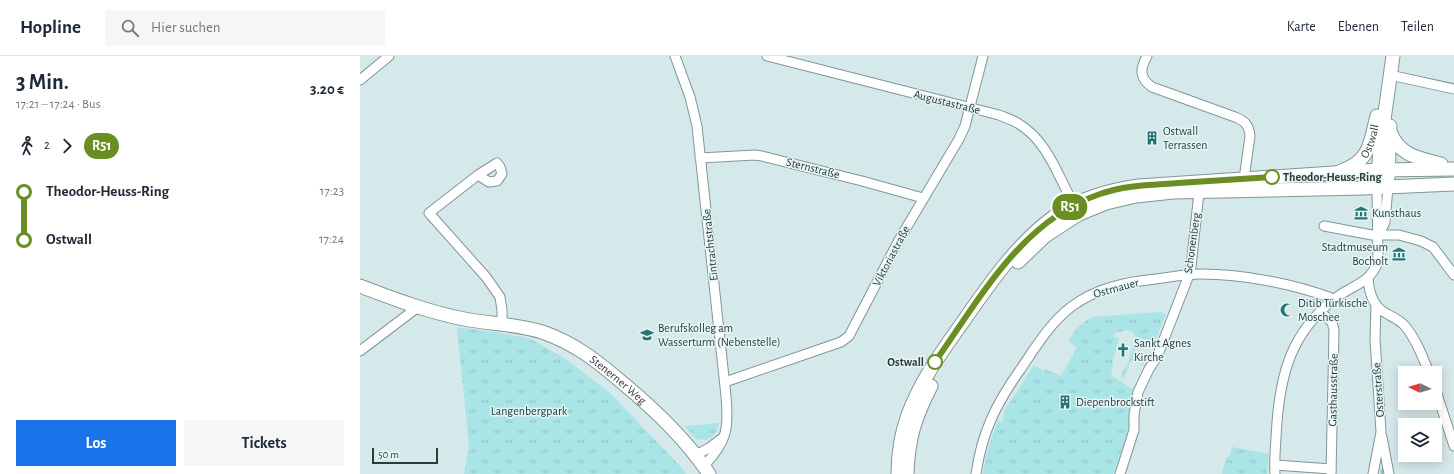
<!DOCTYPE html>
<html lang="de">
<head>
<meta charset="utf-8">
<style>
  body { margin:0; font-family:"Alegreya Sans",sans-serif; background:#f6f6f7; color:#1f2937; height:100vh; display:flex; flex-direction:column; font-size:15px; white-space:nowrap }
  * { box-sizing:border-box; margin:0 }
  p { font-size:13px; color:#747a83 }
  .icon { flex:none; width:22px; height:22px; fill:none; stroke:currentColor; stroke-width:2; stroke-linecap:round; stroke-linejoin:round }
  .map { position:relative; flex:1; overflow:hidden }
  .side { display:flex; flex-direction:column; background:#fff; width:360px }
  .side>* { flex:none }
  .badge { padding:0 8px; border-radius:13px; font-size:14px; line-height:26px }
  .needle { width:26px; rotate:275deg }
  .buttons { position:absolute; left:1038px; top:310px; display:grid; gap:8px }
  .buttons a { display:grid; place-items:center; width:44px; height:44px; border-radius:0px; background:#fff; box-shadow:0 2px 10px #0003; font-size:20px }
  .scale { position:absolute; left:12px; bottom:10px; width:66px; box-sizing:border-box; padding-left:4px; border:2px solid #32393a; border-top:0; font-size:11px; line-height:14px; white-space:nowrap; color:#32393a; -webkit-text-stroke:3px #e4f7f7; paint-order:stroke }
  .map>.badge { position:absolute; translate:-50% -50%; box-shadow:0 0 0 2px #fff }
  .legs { display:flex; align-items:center; gap:6px; height:44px; padding:0 16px; font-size:13px }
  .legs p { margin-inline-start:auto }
  .summary { display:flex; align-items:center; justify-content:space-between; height:68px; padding:0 16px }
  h1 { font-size:22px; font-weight:700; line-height:30px }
  .cta { display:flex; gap:8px; margin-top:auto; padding:8px 16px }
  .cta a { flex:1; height:46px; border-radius:0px; background:#1a73e8; color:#fff; font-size:16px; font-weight:700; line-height:46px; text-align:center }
  .cta a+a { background:#f6f6f7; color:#1f2937 }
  ul { padding:0 16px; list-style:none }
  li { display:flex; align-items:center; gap:14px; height:48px; font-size:15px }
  li i { display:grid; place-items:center; width:6px; height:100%; margin:0 5px; background:currentColor }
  li i::after { content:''; width:10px; height:10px; margin:-5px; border:3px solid; border-radius:50%; background:#fff }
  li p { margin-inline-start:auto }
  li:first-child i { background:linear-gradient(#0000 50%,currentColor 0) }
  li:last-child i { background:linear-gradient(currentColor 50%,#0000 0) }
  header { display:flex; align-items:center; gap:24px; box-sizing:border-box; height:56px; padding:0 20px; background:#fff; border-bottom:1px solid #e0e1e3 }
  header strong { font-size:19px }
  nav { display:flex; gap:22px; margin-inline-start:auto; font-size:14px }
  .search { width:280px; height:36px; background:#f6f6f7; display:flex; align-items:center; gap:10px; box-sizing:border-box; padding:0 14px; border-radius:0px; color:#747a83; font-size:15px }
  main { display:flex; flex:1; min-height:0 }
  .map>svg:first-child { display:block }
  .grass { fill:url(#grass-tufts) }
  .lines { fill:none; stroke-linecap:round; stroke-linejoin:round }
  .stream { stroke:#8ac4c6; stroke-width:2.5 }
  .street-casing { stroke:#839596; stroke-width:11 }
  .secondary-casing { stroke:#839596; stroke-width:15 }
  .street { stroke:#fff; stroke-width:9 }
  .secondary { stroke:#fff; stroke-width:13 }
  .line-1-casing { stroke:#fff; stroke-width:9 }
  .line-1 { stroke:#6b8e23; stroke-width:6 }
  .stop-1-dot { fill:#fff; stroke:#6b8e23; stroke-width:2 }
  .labels { text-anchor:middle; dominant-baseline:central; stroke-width:3; stroke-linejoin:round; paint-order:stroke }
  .street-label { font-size:12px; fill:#32393a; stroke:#e4f7f7 }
  .poi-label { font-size:12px; fill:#32393a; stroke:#e4f7f7; text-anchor:start }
  .stop-label { font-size:12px; font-weight:bold; fill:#32393a; stroke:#e4f7f7; text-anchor:start }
  .park-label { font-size:12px; fill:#163435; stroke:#e4f7f7 }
</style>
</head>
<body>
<header>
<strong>Hopline</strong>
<div class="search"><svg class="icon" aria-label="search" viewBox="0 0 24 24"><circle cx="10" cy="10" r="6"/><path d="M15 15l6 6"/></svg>Hier suchen</div>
<nav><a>Karte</a><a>Ebenen</a><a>Teilen</a></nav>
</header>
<main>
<section class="side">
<div class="summary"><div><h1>3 Min.</h1><p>17:21 – 17:24 · Bus</p></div><b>3.20 €</b></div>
<div class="legs"><svg class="icon" aria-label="walk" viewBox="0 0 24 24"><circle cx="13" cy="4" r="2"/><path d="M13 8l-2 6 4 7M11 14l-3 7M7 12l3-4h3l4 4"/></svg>2<svg class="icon" aria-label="forward" viewBox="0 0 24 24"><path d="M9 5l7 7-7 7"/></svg><b class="badge" style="background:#6b8e23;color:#fff">R51</b></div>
<ul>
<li><i style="color:#6b8e23"></i><b>Theodor-Heuss-Ring</b><p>17:23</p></li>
<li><i style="color:#6b8e23"></i><b>Ostwall</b><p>17:24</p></li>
</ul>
<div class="cta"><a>Los</a><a>Tickets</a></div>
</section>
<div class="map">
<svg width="1094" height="418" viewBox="0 0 1094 418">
  <defs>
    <pattern id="grass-tufts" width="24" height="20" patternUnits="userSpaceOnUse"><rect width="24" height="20" fill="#a9e4e6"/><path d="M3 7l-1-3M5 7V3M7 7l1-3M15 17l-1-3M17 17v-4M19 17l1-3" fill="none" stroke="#92c4c6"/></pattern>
  </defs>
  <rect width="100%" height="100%" fill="#d6e9ea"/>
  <g class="grass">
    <polygon points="801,256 806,258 794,288 774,280 773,276 765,274 761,276 756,276 754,281 759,282 752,308 753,309 751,319 776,336 770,355 770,369 753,418 623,418 627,396 638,364 642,366 645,354 674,309 683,315 685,313 701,320 717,292 708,285 717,272 731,261"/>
    <polygon points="97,271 140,277 171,283 207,304 250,337 321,411 326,418 104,418 109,390"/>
    <polygon points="773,290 776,290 773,303 785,308 785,309 771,304 764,323 761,321 764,312 767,311"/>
    <path d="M359,367C357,375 354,381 346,384L336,383L325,370Z"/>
    <polygon points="872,391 909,398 907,418 862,418 866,402 870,400"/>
  </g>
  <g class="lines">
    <polyline class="stream" points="1022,418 1022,414"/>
    <g class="street-casing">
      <g id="street">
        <path d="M315,0L330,41L337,70L366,340C369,373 367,385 344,410"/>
        <path d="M407,0L639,59C646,62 653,64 659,68C689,86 699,124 716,152"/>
        <path d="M787,0C780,13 779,22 792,31L875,61C885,65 889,69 890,80L884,123"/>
        <polyline points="1030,19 1094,33"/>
        <polyline points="0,24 29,0"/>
        <polyline points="340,102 395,99 402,100 502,125 563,142"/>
        <polyline points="118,119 137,107 140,111 142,118 137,125 129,126 118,119 69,157 126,221 140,241 142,254 142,268"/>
        <polyline points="964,170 1012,179 1039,179 1061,185 1073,191 1094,219"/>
        <polyline points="1019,178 1025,166 1028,131"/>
        <path d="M1008,223C1009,234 1012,247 1021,254C1029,260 1038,262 1045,270C1056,283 1063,301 1069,317"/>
        <polyline points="960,256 972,266 974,274 971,418"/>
        <polyline points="0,295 58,251"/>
        <polyline points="365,326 481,286 489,280 539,184 599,83 605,70 623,0"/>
        <polyline points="1075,332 1094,390"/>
        <polyline points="1022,381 1029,418"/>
        <polyline points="336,399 349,392 361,383"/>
        <polyline points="915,409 971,413"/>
        <path d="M616,418C622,376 636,348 660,314C675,292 690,267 711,251C736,232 766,226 796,223C811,221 826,218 841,218C883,218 935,228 974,243"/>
        <polyline points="760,418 774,374 774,359 778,336 789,313 797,301 829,219 831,211 839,136"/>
        <path d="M915,418C914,401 916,384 917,366C921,316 932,277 973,244C991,229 1009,229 1018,206L1017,132"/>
        <polyline points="1013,418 1021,376 1015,283 1016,249"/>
      </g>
    </g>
    <g class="secondary-casing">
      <g id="secondary">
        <path d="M1030,76C1040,100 1058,102 1081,108"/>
        <path id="s1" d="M981,115C1011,105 1010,86 1017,60"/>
        <polyline points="1018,122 1020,92 1033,0"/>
        <polyline points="1028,122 1030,70"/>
        <polyline points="658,206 685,180 719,158 746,147 776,140 813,136 1004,132 1094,128"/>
        <path id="s2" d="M0,230C34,243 68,256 104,263C130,268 157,268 182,276C215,287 238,306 264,328C295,354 327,384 349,418"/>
        <path d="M538,418C538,397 541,378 548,359C560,326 580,298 600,270C628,230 657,186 699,157C723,142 750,134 778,130L1018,114L1094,113"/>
        <path d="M547,418C548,383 555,361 571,330"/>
      </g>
    </g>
    <use href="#street" class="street"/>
    <use href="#secondary" class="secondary"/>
  </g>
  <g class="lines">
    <g class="line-1-casing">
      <path id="line-1" d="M575,306C620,242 662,164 740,138C765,129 792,129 818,127C850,125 881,123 912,121"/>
    </g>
    <use href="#line-1" class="line-1"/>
  </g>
  <defs>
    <g id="building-bare" transform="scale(1.08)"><path d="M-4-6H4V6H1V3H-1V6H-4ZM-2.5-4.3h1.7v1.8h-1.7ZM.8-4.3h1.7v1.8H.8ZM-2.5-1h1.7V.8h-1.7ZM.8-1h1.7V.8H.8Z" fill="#287375" stroke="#e4f7f7" stroke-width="2.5" paint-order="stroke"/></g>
    <g id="museum-bare" transform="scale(1.08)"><path d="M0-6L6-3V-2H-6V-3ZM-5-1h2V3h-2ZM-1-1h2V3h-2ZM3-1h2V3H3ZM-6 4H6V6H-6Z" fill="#287375" stroke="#e4f7f7" stroke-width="2.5" paint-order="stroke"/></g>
    <g id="mosque-bare" transform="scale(1.08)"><path d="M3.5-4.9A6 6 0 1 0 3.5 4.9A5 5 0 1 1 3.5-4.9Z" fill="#287375" stroke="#e4f7f7" stroke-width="2.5" paint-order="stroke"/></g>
    <g id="school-bare" transform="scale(1.08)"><path d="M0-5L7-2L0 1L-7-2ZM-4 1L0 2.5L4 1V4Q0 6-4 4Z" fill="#287375" stroke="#e4f7f7" stroke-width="2.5" paint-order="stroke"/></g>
    <g id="church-bare" transform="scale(1.08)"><path d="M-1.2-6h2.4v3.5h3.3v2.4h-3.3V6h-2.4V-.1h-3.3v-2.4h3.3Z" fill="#287375" stroke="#e4f7f7" stroke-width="2.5" paint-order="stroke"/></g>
  </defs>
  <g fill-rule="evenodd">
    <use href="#building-bare" x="792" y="82"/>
    <use href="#museum-bare" x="1001" y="157"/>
    <use href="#museum-bare" x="1039" y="198"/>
    <use href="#mosque-bare" x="927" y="254"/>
    <use href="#school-bare" x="287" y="279"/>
    <use href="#church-bare" x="763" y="294"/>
    <use href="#building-bare" x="705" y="346"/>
  </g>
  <g class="stop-1-dot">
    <circle cx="912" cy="121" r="7"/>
    <circle cx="575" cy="306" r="7"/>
  </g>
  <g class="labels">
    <g class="street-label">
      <text transform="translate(587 46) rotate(14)">Augustastraße</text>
      <text stroke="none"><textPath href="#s1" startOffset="44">Ostwall</textPath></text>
      <text transform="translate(453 112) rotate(14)">Sternstraße</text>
      <text transform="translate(832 187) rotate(-82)">Schonenberg</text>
      <text transform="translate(350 189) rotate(-96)">Eintrachtstraße</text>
      <text transform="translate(531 200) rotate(-62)">Viktoriastraße</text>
      <text transform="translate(756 232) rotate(-15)">Ostmauer</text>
      <text stroke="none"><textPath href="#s2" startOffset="279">Stenerner Weg</textPath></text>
      <text transform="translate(973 334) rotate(-89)">Gasthausstraße</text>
      <text transform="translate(1018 334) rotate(-94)">Osterstraße</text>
    </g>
    <g class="poi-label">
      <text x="803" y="75">Ostwall<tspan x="803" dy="14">Terrassen</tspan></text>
      <text x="1012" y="157">Kunsthaus</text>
      <text x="1028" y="191" text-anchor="end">Stadtmuseum<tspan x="1028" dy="14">Bocholt</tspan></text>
      <text x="938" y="247">Ditib Türkische<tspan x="938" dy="14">Moschee</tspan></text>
      <text x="298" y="272">Berufskolleg am<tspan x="298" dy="14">Wasserturm (Nebenstelle)</tspan></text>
      <text x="774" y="287">Sankt Agnes<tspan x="774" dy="14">Kirche</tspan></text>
      <text x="716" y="346">Diepenbrockstift</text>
    </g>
    <g class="stop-label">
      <text x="923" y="121">Theodor-Heuss-Ring</text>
      <text x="564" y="306" text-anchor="end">Ostwall</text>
    </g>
    <g class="park-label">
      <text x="169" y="355">Langenbergpark</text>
    </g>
  </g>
</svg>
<div class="buttons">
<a><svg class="needle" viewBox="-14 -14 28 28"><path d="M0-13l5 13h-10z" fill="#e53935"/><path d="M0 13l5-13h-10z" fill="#747a83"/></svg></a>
<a><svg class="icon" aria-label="layers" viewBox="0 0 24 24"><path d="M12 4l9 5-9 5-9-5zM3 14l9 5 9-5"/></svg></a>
</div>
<div class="scale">50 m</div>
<b class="badge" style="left:710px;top:151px;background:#6b8e23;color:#fff">R51</b>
</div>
</main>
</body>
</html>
